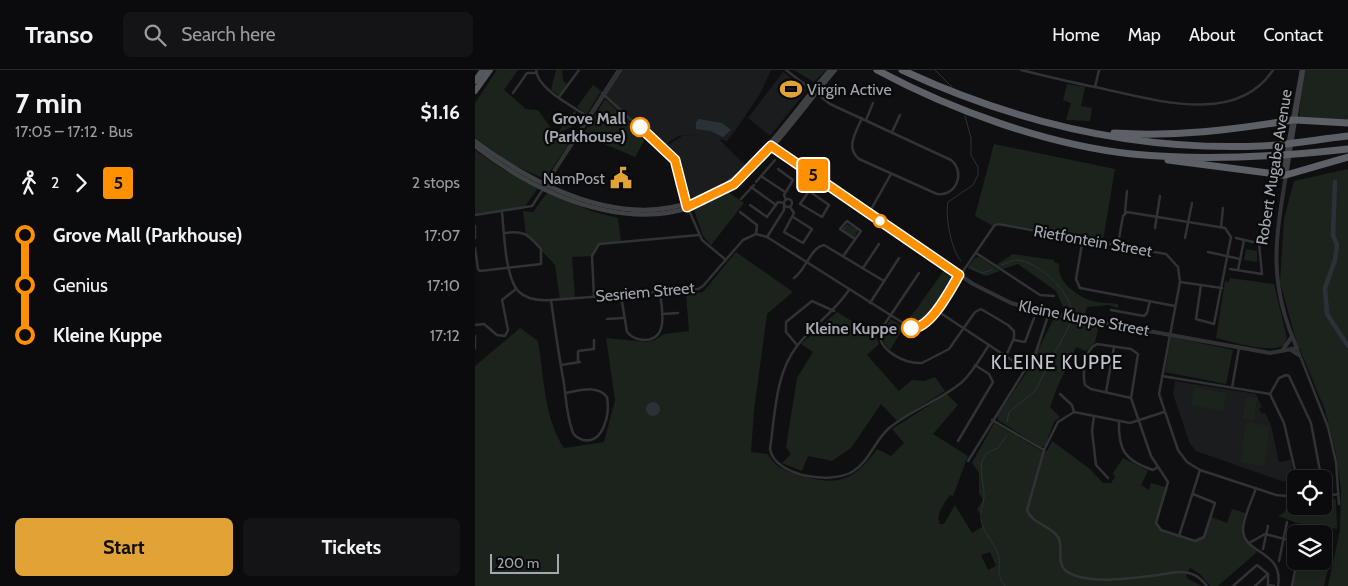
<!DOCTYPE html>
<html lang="en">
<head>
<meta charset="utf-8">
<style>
  body { margin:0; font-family:Cabin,sans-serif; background:#141416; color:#f1f3f6; height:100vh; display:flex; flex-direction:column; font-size:19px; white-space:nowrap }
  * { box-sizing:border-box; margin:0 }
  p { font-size:16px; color:#9a9b9d }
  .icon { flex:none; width:28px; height:28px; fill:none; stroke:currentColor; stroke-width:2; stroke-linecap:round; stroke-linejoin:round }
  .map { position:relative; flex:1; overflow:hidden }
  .panel { display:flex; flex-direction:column; background:#0b0b0d; width:475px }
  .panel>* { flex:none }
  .badge { padding:0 10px; border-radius:4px; font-size:18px; line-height:32px }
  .fabs { position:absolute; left:812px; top:400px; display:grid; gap:10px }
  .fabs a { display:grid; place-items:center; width:45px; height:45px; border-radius:8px; background:#0b0b0d; box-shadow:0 2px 8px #0003,0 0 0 1px #2b2b2e; font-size:25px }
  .scale { position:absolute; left:15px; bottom:12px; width:69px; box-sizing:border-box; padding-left:5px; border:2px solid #a2a7b0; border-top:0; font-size:14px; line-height:18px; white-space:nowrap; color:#a2a7b0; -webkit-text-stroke:4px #0a0a0b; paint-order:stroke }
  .map>.badge { position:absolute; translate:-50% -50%; box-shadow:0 0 0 2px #fff }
  .legs { display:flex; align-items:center; gap:8px; height:55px; padding:0 15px; font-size:16px }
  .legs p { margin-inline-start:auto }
  .headline { display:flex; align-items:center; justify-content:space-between; height:85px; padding:0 15px }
  h1 { font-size:28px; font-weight:700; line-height:38px }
  .action { display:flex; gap:10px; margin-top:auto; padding:10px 15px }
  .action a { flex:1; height:58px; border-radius:8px; background:#e2a336; color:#111; font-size:20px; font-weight:700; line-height:58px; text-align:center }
  .action a+a { background:#141416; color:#f1f3f6 }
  ul { padding:0 15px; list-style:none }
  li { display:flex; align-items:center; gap:18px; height:50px; font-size:19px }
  li i { display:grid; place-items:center; width:8px; height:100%; margin:0 6px; background:currentColor }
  li i::after { content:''; width:12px; height:12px; margin:-6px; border:4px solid; border-radius:50%; background:#0b0b0d }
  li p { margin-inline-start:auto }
  li:first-child i { background:linear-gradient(#0000 50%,currentColor 0) }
  li:last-child i { background:linear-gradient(currentColor 50%,#0000 0) }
  header { display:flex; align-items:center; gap:30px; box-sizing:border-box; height:70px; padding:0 25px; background:#0b0b0d; border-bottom:1px solid #2b2b2e }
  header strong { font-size:24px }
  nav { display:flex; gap:28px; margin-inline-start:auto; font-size:18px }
  .search { width:350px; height:45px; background:#141416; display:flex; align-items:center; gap:12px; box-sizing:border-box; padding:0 18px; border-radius:8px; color:#9a9b9d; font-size:19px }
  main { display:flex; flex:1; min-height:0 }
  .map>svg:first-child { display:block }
  .built { fill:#1b1c1d }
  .grass { fill:#1c231d; fill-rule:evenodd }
  .park { fill:url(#park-tufts) }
  .water { fill:#2a3238 }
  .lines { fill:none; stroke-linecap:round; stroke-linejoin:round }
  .stream { stroke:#2a3238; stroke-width:1 }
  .river { stroke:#2a3238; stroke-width:4.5 }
  .minor { stroke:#313235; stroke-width:2.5 }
  .tertiary { stroke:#313235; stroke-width:4 }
  .secondary { stroke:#3f4145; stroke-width:4.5 }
  .trunk { stroke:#55585d; stroke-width:6 }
  .motorway { stroke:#5d6066; stroke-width:7 }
  .line-1-casing { stroke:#fff; stroke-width:11 }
  .line-1 { stroke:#ff9000; stroke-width:8 }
  .stop-1-dot { fill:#fff; stroke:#ff9000; stroke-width:2.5 }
  .labels { text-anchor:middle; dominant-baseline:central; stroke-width:4.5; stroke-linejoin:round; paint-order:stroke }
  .poi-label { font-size:16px; fill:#a2a7b0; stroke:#0a0a0b; text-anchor:start }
  .stop-label { font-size:16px; font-weight:bold; fill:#a2a7b0; stroke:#0a0a0b; text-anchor:end }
  .street-label { font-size:16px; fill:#a2a7b0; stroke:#0a0a0b }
  .quarter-label { font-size:19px; letter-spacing:1px; fill:#c2c5cd; stroke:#0a0a0b }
</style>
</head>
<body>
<header>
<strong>Transo</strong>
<div class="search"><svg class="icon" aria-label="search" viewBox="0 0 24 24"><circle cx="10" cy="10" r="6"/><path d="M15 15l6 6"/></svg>Search here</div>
<nav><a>Home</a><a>Map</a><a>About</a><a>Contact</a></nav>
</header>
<main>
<section class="panel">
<div class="headline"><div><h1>7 min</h1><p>17:05 – 17:12 · Bus</p></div><b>$1.16</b></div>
<div class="legs"><svg class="icon" aria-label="walk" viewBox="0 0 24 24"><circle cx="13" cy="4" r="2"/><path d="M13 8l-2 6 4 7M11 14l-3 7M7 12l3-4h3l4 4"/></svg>2<svg class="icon" aria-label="forward" viewBox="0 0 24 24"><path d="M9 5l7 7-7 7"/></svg><b class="badge" style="background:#ff9000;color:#111">5</b><p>2 stops</p></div>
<ul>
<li><i style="color:#ff9000"></i><b>Grove Mall (Parkhouse)</b><p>17:07</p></li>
<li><i style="color:#ff9000"></i><span>Genius</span><p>17:10</p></li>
<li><i style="color:#ff9000"></i><b>Kleine Kuppe</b><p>17:12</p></li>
</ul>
<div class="action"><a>Start</a><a>Tickets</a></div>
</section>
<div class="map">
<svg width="873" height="516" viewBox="0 0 873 516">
  <defs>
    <pattern id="park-tufts" width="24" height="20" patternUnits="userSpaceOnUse" patternTransform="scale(1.25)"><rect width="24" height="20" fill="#1c231d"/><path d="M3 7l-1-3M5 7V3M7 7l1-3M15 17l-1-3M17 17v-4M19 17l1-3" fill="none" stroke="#3a403b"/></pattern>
  </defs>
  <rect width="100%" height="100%" fill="#0f0f11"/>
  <g class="built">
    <polygon points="146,0 296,0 285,24 262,58 252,71 244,69 270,95 256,108 234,122 218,128 214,125 204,92 190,77 207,66 227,64 203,66 187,77 129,25"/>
    <polygon points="308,2 332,20 295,66 273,48"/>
    <polygon points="700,311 781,324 787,337 784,339 787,344 790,343 796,355 804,392 816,390 819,412 806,411 721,381 715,374 698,324"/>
  </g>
  <g class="grass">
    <polygon points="22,0 43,0 29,20 51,39 63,40 81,65 100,40 101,43 97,57 85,62 80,67 82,71 86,70 93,75 70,109 38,95 0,68 0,33"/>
    <polygon points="81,0 87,0 88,11 92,14 84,25 76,20"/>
    <polygon points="319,0 351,0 339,12"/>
    <polygon points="829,0 873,0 873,51 826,47 824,45"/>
    <polygon points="592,14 610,17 606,36 617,38 615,51 591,50 596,33 588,30"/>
    <polygon points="118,15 126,21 112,44 102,37"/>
    <polygon points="130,29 171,67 160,87 108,65"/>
    <polygon points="519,74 640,99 628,170 523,153 518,156 500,146"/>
    <polygon points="0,80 26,98 63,118 48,139 0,145"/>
    <polygon points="873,99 873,516 853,516 865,460 866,420 861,383 850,340 821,270 805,212 809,149 819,111"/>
    <polygon points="253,122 269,133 236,175 228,166 219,140 221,137"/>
    <polygon points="75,123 119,142 143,148 146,172 124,174 117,186 97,187 100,229 85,230 80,195 51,164 48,141 58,142 71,124"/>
    <polygon points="771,179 782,181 782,192 769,190"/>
    <path d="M261,182L318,222L292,244L279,340L276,382L293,384C301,398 310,401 325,405C362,417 379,411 402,379L416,386L429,373L417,359L472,324L483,335L458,364L493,386L478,426L475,425C469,434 460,444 465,454H469L480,435L497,463L507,457V445L502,440L508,429L504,424V403L497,393L519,353L567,381H572L577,371L615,399L628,413H636L640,407L638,403L648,388L673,401L666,415L674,420L676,413L693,418L681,453L686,460L720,471C731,469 733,457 736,447L752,453L757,439L770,443C764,462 767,469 782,482L743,516H735L725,504L715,498L711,505L713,509L727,516H0V296L45,258L63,271C69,305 69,349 89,378L129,372L140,330L131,268L172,272L180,270L189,264L214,261L211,224L228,222ZM515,482L521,496L513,500L506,485Z"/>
    <path d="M538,184L579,190V192L584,194C582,210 598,223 612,229C620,233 634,233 643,234V238L634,235L612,237L609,247L591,244L581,221L543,194L528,199L521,195Z"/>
    <polygon points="504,187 525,201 511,206 492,198 500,188"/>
    <polygon points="470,199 480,208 451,250 442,255 429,253 440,241"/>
    <path d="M755,208L799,214L812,268L809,275C794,284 758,272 741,268L750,211L754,212Z"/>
    <polygon points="362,242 401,266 404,274 392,285 424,321 437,310 449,311 460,307 470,321 422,351 406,334 376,378 357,391 333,386 327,401 307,393 316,384 311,377 322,308 338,282 326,274"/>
    <polygon points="579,248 624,255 620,272 611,281 601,277 582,318 575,337 585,347 579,352 570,376 566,377 523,350 523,345 553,300"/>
    <path d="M416,249L429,257L415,280C403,268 408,261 416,249Z"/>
    <polygon points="696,267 758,280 751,314 690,302"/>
    <polygon points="719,317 751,323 748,341 716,335"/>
    <polygon points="771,327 782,328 779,351 768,349"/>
    <polygon points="771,352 795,356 789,396 765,392"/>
    <polygon points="858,428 861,430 862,459 822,453 803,446 810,442 813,429 821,430 821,436 849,436 849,429"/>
    <polygon points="849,476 858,478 849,516 818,516 824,491 849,491"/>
  </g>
  <polygon class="park" points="372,154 383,160 379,168 367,160"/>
  <g class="water">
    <polygon points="224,49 247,53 256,60 248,67 235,61 221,59 221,52"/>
    <circle cx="178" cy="339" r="7"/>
  </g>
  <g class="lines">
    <g class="stream">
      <polyline points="460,0 477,17"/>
      <path d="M486,191C476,180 470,146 473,132L498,115L503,105V97L496,85V68L490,46"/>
      <path d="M527,195C532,193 537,190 542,190C563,191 597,223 597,244"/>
      <polyline points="495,197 507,203 517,200"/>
      <polyline points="532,352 534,342 560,321 595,254"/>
      <path d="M530,516C518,499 528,498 523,484C519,473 507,461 506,449C505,442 509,434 509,426C509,405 497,386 523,378L532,365"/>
    </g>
    <polyline class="river" points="860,112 858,165 862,175 860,190 850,218 852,244 873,276"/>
    <g class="minor">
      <path d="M61,0C62,19 99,37 114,47"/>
      <polyline points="311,0 337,20"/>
      <path d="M546,0C571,6 595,12 620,17C674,28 760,58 798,0"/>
      <polyline points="620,17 624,0"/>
      <polyline points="38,23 52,3 61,3"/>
      <polyline points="127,23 200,91 211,133"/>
      <path d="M341,23L355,34L476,90C491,102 481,127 462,124L384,89C370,78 381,62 387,48"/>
      <polyline points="84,27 104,0"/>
      <polyline points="391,50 398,33"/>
      <polyline points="417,62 425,45"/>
      <polyline points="303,99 318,110 309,125 311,130"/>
      <polyline points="286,106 310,122"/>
      <polyline points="281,112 300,90"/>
      <polyline points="70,114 143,0"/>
      <polyline points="276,117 301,135"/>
      <polygon points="334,121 354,135 347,147 325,134"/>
      <polyline points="266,129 279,115"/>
      <circle cx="313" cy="133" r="4"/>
      <polyline points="275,135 292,147 303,132 309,133"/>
      <polyline points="315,137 319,143 309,162 328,173 337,159 318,147"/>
      <polyline points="213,138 227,170 251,190"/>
      <path d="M27,142C29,162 30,206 43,221C52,230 64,231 76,230L223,219L228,216L268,170L281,164L292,167L436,258H445L453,252L519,156L523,154L691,184L703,197L705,212L684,324L703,380L712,392L725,400L801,425L821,427"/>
      <polyline points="265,142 282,155 281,164"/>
      <polyline points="650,142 652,121"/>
      <polyline points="394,143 416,104"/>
      <polyline points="0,145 57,136 146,0"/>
      <polyline points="0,156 0,168"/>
      <polyline points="746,157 748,138"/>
      <polyline points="680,158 685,126"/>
      <polyline points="292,167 309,140 309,135"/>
      <polyline points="608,168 601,209 605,218 700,236"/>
      <polyline points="710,168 717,133"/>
      <polyline points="761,168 791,175"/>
      <polyline points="643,174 648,146 652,142 750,158 756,167 739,254 721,249 726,215"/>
      <path d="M0,178L3,199L5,201L66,194V179C53,165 50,160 30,163"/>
      <polyline points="733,182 765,189"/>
      <polyline points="501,183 565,225 579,226"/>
      <polyline points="369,185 386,161 372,151 365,159 380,169"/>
      <polyline points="388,198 404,174"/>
      <polyline points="755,199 787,204 784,173"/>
      <polyline points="763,200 769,170"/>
      <path d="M444,203L405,261C402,281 431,294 447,293L474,279L500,242L506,239L533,255L539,261V268L531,286"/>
      <path d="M319,208C331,200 335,178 349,175L409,211"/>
      <polyline points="705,212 747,218"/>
      <path d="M374,220C358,244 338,255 322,276C300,304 300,346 295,379C300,407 356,414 377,402C394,392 399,372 413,359C435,340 465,331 487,312C498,302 506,287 514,275"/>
      <path d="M146,226L152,262C157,268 162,270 170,270C194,269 187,239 185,223"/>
      <polyline points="119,227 117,186 124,174 224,165"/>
      <path d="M76,230C80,259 84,286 89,314C91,329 92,346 97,360C98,365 102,368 108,370C129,374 135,343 132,327C122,314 104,321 90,323"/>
      <polyline points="395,233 424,188"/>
      <polyline points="461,240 550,299"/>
      <polyline points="636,240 669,246 672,243 675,231"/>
      <polyline points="187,244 203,243"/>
      <polyline points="132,249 148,248"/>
      <polyline points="0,255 9,254 22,265 30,266 33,260 27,230 41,219"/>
      <polyline points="0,266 0,278"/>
      <polyline points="539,270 550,272 559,248"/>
      <polyline points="322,275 311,262 311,252 337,231 359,241"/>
      <polyline points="822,278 853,357 861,392 864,434"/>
      <polyline points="103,292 103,281 119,279 119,270"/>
      <polyline points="86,295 105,292"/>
      <polyline points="687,306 795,324 809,353 822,409"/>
      <polyline points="757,318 764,278"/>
      <polyline points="631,322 639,277"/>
      <polyline points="585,324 597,335 599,342"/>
      <polyline points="795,324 804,308 811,305 814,306 836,353 845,401 842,403 822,405"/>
      <path d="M656,328L616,319L610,315C607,303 610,278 622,274L656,279L663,284L656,328L676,386L693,412L681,453L686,460L720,471L729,467L740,433L718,424"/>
      <polyline points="619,346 617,361 621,395 633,408"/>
      <polyline points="517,350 569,380 583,352 599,342 655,353 689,342"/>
      <path d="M644,351C643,380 650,391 678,400L683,397"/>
      <polyline points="483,371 518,312 514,304 500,295"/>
      <path d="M569,380L552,440C557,454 575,455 583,467C589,476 581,491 590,500C608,516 660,508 683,505C694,503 707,500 717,504C723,506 728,511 732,516"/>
      <polyline points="493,391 561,282 574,243"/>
      <path d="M781,418C777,431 768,447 768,460C769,485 809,480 803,516"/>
      <polyline points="849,427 863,424"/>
      <polyline points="704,466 725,400"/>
      <polyline points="774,473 790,464 821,472"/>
      <polyline points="788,479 793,456"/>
      <polyline points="804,491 812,452"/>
      <polyline points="793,515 799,516"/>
      <polyline points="758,516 782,495 793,504 793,516"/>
      <polyline points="780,516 793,504"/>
      <polyline points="817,516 822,491"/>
    </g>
    <g class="tertiary">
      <path d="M296,77L498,214L536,233L574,243L795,283L822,278C793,213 800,172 811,105"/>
      <polyline points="816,280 824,285"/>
      <polyline points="807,281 816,268"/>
    </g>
    <g class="secondary">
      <polyline points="827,0 808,105 811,105 828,0"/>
      <path d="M0,71C75,127 180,175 263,105C296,78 326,33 355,0"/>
      <path d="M0,76C74,133 183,179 265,109C301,78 329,36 360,0"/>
    </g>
    <g class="trunk">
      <polyline points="0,11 8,0"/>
      <polyline points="0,21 15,0"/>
    </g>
    <g class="motorway">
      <path d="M402,0C476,40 573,75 657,84C729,91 801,87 873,79"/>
      <path d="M427,0C541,53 660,81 786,76C815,75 844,69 873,66"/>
      <polyline points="821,50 873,53"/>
      <path d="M639,63C700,67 757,60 818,50"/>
      <polyline points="693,90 808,105"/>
      <polyline points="811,105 873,87"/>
    </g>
  </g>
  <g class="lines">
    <g class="line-1-casing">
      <path id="line-1" d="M165,57L200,90L212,137L259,114L296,76L484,205C475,220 455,260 436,258"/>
    </g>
    <use href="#line-1" class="line-1"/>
  </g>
  <defs>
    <g id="stadium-bare" transform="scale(1.725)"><path d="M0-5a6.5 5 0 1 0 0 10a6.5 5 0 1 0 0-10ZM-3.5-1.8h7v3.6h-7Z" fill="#e2a336" stroke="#0a0a0b" stroke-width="2.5" paint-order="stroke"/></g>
    <g id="civic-bare" transform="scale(1.725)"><path d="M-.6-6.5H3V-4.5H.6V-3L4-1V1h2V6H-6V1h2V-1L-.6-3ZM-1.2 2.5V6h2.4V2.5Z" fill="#e2a336" stroke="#0a0a0b" stroke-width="2.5" paint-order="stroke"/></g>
  </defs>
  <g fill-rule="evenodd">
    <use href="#stadium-bare" x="316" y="19"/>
    <use href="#civic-bare" x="146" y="108"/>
  </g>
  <g class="stop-1-dot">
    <circle cx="165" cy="57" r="9"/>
    <circle cx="405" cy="151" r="6"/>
    <circle cx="436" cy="258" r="9"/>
  </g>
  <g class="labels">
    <g class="poi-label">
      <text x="332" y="19">Virgin Active</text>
      <text x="130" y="108" text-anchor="end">NamPost</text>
    </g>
    <g class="stop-label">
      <text x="151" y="48">Grove Mall<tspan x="151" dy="18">(Parkhouse)</tspan></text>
      <text x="422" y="258">Kleine Kuppe</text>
    </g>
    <g class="street-label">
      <text transform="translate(799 97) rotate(-81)">Robert Mugabe Avenue</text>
      <text transform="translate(618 171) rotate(10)">Rietfontein Street</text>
      <text transform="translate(170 222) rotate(-5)">Sesriem Street</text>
      <text transform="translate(609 248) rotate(11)">Kleine Kuppe Street</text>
    </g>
    <g class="quarter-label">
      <text x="582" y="292">KLEINE KUPPE</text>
    </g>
  </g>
</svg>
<div class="fabs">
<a><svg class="icon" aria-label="locate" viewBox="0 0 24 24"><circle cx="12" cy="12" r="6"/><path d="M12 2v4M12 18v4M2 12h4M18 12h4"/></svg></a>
<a><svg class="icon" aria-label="layers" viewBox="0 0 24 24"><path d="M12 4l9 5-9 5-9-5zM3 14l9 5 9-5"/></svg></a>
</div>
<div class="scale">200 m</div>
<b class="badge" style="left:338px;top:105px;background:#ff9000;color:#111">5</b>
</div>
</main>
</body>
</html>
